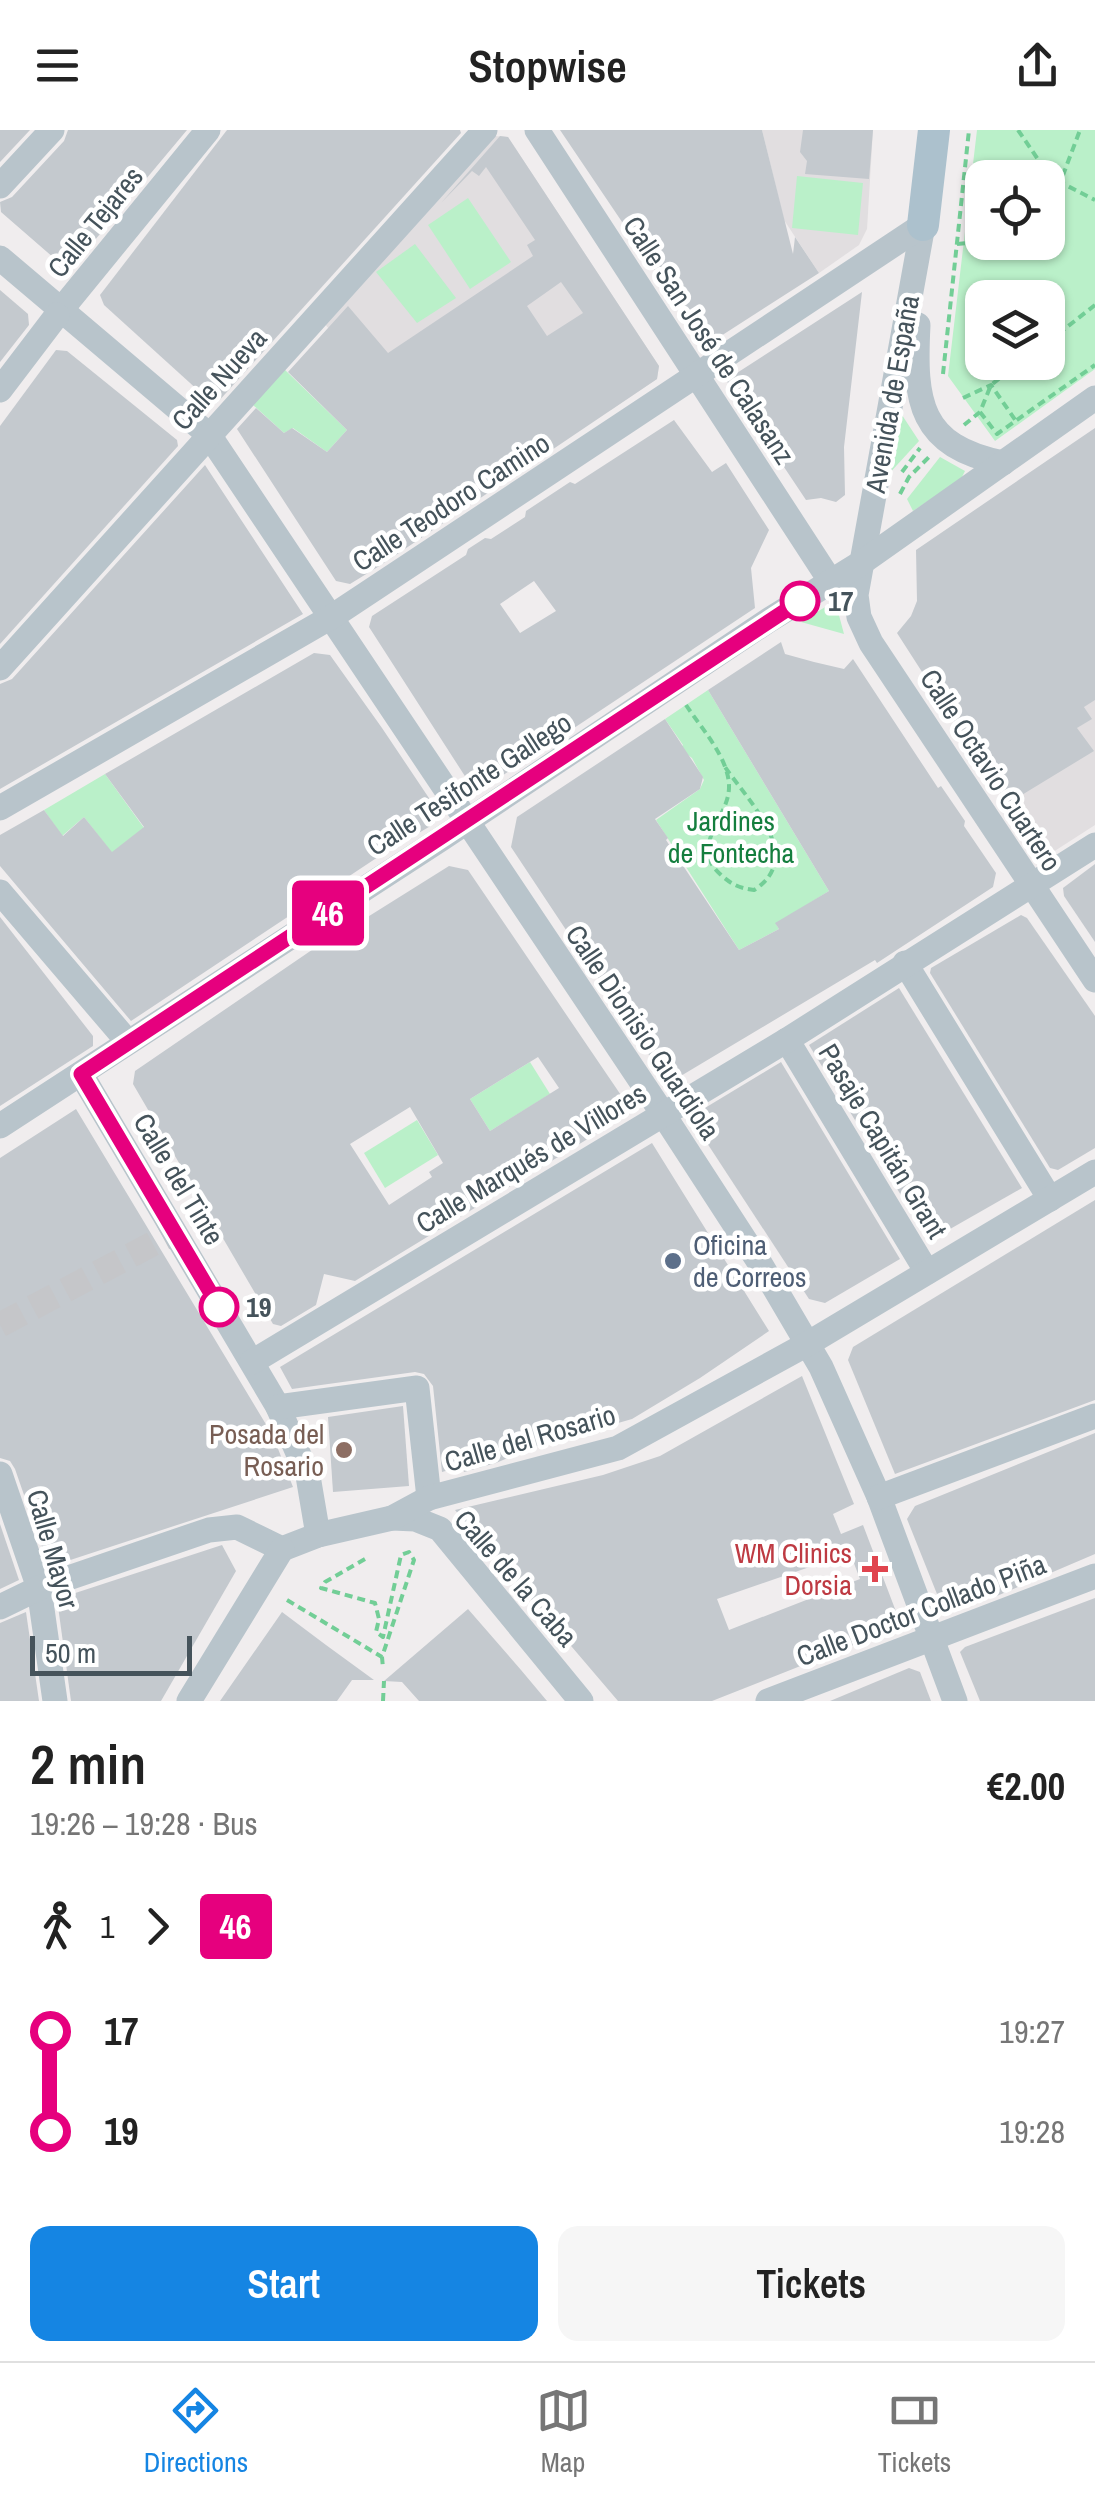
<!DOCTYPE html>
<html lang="en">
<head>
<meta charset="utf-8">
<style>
  body { margin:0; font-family:"Archivo Narrow",sans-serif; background:#f6f6f6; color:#222; height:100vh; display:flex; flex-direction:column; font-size:38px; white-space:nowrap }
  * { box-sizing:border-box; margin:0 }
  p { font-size:32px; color:#767676 }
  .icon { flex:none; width:55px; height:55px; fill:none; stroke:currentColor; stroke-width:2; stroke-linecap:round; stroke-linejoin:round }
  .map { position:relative; height:1571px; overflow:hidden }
  .details { display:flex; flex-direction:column; background:#fff; flex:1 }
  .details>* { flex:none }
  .badge { padding:0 20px; border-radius:8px; font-size:35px; line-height:65px }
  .buttons { position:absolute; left:965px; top:30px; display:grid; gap:20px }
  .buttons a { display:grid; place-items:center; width:100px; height:100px; border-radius:20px; background:#fff; box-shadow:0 2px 8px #0004; font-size:50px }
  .scale { position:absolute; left:30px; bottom:25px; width:162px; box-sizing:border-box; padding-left:10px; border:5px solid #45535b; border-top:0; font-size:28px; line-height:35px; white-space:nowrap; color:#45535b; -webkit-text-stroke:8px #fff; paint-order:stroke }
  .map>.badge { position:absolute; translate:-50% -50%; box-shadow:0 0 0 5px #fff }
  .legs { display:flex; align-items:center; gap:15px; height:110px; padding:0 30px; font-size:32px }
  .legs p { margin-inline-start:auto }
  .overview { display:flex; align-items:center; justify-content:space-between; height:170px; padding:0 30px }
  h1 { font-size:55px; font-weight:600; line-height:75px }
  .button { display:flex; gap:20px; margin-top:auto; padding:20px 30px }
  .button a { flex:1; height:115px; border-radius:20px; background:#1585e3; color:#fff; font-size:40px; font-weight:600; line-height:115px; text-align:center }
  .button a+a { background:#f6f6f6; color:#222 }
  ul { padding:0 30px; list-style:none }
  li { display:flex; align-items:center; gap:35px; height:100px; font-size:38px }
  li i { display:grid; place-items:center; width:15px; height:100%; margin:0 12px; background:currentColor }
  li i::after { content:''; width:25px; height:25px; margin:-12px; border:8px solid; border-radius:50%; background:#fff }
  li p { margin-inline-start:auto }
  li:first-child i { background:linear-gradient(#0000 50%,currentColor 0) }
  li:last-child i { background:linear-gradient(currentColor 50%,#0000 0) }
  header { display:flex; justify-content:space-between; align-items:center; height:130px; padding:0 30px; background:#fff; font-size:45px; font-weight:600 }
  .dock { display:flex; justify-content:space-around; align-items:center; height:140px; border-top:2px solid #e0e0e0; background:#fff; font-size:28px; color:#767676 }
  .dock a { display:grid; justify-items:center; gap:5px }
  .dock .current { color:#1585e3 }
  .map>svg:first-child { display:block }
  .education { fill:#e1dee0 }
  .green { fill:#baf0c9; fill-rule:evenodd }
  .building { fill:#c4c9ce; fill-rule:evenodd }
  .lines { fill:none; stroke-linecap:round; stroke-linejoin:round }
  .minor-tunnel { stroke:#c5c6c9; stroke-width:25; stroke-dasharray:25 12; stroke-linecap:butt }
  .path { stroke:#72ce96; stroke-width:4; stroke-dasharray:8 5; stroke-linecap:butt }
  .minor { stroke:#b8c4cb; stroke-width:25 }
  .major { stroke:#acc1cd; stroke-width:32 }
  .line-1-casing { stroke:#fff; stroke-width:22 }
  .line-1 { stroke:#e6007e; stroke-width:15 }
  .stop-1-dot { fill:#fff; stroke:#e6007e; stroke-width:5 }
  .service-dot { fill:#5c6f8a; stroke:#fff; stroke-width:4 }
  .education-dot { fill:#8d6e63; stroke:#fff; stroke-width:4 }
  .health-dot { fill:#e0444e; stroke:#fff; stroke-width:4 }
  .labels { text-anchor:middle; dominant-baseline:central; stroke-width:9; stroke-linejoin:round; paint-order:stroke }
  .street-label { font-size:28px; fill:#45535b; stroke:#fff }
  .stop-label { font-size:28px; font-weight:bold; fill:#45535b; stroke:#fff; text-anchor:start }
  .park-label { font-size:28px; fill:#147e3e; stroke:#fff }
  .service-label { font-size:28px; fill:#4e5e75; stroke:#fff; text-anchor:start }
  .education-label { font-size:28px; fill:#785e54; stroke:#fff; text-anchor:end }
  .health-label { font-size:28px; fill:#be3a42; stroke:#fff; text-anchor:end }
</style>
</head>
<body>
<header><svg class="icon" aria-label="menu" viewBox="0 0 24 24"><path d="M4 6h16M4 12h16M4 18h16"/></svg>Stopwise<svg class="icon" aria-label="share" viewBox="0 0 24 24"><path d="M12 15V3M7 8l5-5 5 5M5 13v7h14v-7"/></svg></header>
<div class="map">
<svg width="1095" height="1571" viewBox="0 0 1095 1571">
  <rect width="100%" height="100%" fill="#f0edee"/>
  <g class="education">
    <polygon points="762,0 873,0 867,99 859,115 819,143 784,90"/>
    <polygon points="494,6 508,7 659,236 657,249 611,280 581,235 319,332 347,300 385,266 324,193"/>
    <polygon points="1095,524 1095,695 1050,724 1038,721 994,650 1091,589 1084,577"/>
  </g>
  <g class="green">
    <path d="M977,0H1095V239L995,311L948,246ZM982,48H1048V112H982ZM982,168H1048V232H982Z"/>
    <polygon points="797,46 863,53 858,105 792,98"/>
    <polygon points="468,68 511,132 470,159 428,95"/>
    <polygon points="415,114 456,168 417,193 376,142"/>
    <polygon points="284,239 347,300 327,322 293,298 284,303 252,274"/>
    <polygon points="900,282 919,311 886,347"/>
    <polygon points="940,327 965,341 961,349 913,381 907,369"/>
    <polygon points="830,474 836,474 844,504 801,492"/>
    <polygon points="708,560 829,761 776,794 779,799 739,820 656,690 700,659 704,650 692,628 680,619 683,615 665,589"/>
    <polygon points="105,644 144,698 112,723 84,687 62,706 44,680"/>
    <polygon points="530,932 550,964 490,1001 470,969"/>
    <polygon points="417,990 438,1025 385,1058 364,1023"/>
  </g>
  <g class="building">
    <polygon points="0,0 30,0 0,32"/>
    <polygon points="68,0 187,0 74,135 62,135 1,82 0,72 12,67 64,11"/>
    <polygon points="227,0 460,0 461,3 217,273 211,272 104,175 100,165"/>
    <polygon points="560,0 762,0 793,124 795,107 819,143 710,213 703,212"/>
    <polygon points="803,0 873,0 869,49 805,44 807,31 800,22"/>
    <path d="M500,6L508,7L659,236L657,249L381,435L350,454L336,451L237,299L256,278L284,303L292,298L327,322L347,300L288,242L348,176L388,223L533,126L527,115L535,110L486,37L479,46L472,41L441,73ZM561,152L583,183L547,206L527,176Z"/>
    <polygon points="0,160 28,184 29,195 0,232"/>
    <polygon points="862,162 844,317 845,365 836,372 821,368 806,370 726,250"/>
    <polygon points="56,220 67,221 177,310 178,316 0,514 0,296"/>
    <path d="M674,290L712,342L726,333L769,400L751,438L755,478L485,657L470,654L369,497L372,486L466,425L468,419L485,408L491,409L525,387L526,381L570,352L575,354ZM534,451L556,481L520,503L500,474Z"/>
    <polygon points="1095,298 1095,570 1084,577 1092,589 1077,598 1094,621 1007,674 897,503 911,486 917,471 916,420"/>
    <polygon points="205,335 303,484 0,659 0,554 12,549"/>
    <polygon points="781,512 785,524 814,532 844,539 853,529 938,658 941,656 965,691 964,696 996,743 993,757 877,833 875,830 674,950 663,946 511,717 517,687 665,589 703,647 700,659 655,689 668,708 666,710 739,820 779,799 775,793 829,761 708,560"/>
    <polygon points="314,523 330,525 382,598 437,680 434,694 381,725 131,891 0,736 0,705 44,680 63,706 84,687 112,722 144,697 105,644"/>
    <polygon points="1095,734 1095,812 1064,766 1063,758"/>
    <path d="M449,736L468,740L627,974L624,982L602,995L604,999L355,1151L324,1144L316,1175L281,1196L273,1194L133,954L135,941L325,811L343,815L363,803L358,793ZM538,927L559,958L490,1001L470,969ZM410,977L443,1033L429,1042L432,1047L389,1075L350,1014Z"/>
    <polygon points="1021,785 1027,788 1095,886 1095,1018 1058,1040 1050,1038 930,843 931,838"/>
    <polygon points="0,787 93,906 93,916 0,976"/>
    <polygon points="899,858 1022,1058 929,1111 809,915"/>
    <polygon points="781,932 900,1129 825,1173 809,1169 690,987"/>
    <polygon points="76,979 273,1306 293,1357 49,1437 15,1339 10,1331 0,1328 0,1028"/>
    <polygon points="652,1013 769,1201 700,1248 632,1289 531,1318 496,1333 464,1342 463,1336 442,1342 433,1256 424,1244 415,1242 292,1259 280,1237"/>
    <polygon points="1095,1070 1095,1270 895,1344 848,1230 853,1217"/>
    <path d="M802,1246L854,1374L833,1384L841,1404L863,1395L900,1492L899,1497L712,1571H618L455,1380L603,1345L660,1326ZM850,1423L860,1449L729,1500L717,1469Z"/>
    <polygon points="403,1276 409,1356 333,1362 328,1287"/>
    <polygon points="1095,1303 1095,1424 992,1468 991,1465 953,1479 941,1474 907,1389 915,1376"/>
    <polygon points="0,1394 19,1450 0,1459"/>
    <polygon points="222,1415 236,1441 161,1571 71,1571 57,1469"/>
    <polygon points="1095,1468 1095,1571 980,1571 960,1522 965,1517"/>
    <polygon points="468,1479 521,1540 547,1571 419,1571 402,1552 384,1551"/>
    <polygon points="26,1482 39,1571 0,1571 0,1493"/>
    <polygon points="282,1482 326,1515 374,1550 352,1550 337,1571 220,1571"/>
    <polygon points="909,1538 920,1542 931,1571 830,1571"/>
  </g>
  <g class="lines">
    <polyline class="minor-tunnel" points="0,1195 175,1102"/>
    <g class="path">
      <polyline points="1018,0 1050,47 1095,70"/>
      <polyline points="1048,67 1060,53 1080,0"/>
      <polyline points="957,114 982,112"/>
      <polyline points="1048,212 1095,175"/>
      <polyline points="943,244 969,0"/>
      <polyline points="963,268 991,255 1016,291"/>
      <polyline points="980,282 997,304 1095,235"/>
      <polyline points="964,295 980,282 991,255 1020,232"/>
      <polyline points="902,342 920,318"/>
      <polyline points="900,364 909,347 931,325"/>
      <path d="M686,575C701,598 730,629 729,658C728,689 689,716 720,744C731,754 738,758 754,760C806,727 749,672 725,637"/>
      <polyline points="365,1429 325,1452 321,1458 375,1473 379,1489 376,1502 383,1507 401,1425 409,1422 414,1430 382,1527 383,1538"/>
      <polyline points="287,1470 382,1527"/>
      <polyline points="383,1571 384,1551"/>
    </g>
    <g class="minor">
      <polyline points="537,0 831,452"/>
      <polyline points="0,56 52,0"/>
      <polyline points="923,95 856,465 859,487 871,513 1095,850"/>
      <polyline points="0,128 209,305 663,984 761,1135 821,1237 879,1367 955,1571"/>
      <polyline points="65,175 208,0"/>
      <path d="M918,195C914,272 919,316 1003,333"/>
      <polyline points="0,260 57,185"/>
      <polyline points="0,538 485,0"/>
      <polyline points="0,678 333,486 923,95"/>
      <polyline points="0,762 128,912"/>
      <polyline points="905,833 1050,1069"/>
      <polyline points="787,910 927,1142"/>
      <polyline points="81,944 278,1277 308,1346 318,1405"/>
      <polyline points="0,996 441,709 769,490 861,433 1095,268"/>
      <polyline points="252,1232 787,910 1095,715"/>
      <polyline points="278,1277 417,1258 429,1368"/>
      <polyline points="0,1344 39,1458 55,1571"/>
      <polyline points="879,1367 1095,1286"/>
      <polyline points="392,1388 415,1389 440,1399 581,1571"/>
      <polyline points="0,1477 39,1458 209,1400 237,1397 282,1419 318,1405 392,1388 429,1368 618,1318 809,1213 1095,1042"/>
      <polyline points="189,1571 282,1419"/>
      <polyline points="768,1571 1095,1446"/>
    </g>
    <polyline class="major" points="923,95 934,0"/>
  </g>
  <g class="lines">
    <g class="line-1-casing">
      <polyline id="line-1" points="219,1177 81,944 800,471"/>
    </g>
    <use href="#line-1" class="line-1"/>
  </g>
  <g class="stop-1-dot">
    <circle cx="800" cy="471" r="18"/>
    <circle cx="219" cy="1177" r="18"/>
  </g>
  <circle class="service-dot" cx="673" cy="1131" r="10"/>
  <circle class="education-dot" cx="344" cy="1320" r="10"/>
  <path class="health-dot" d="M870 1424h10v10h10v10h-10v10h-10v-10h-10v-10h10z"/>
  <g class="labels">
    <g class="street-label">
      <text transform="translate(95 92) rotate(-51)">Calle Tejares</text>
      <text transform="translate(709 210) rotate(57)">Calle San José de Calasanz</text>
      <text transform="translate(219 249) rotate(-48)">Calle Nueva</text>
      <text transform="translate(892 264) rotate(-80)">Avenida de España</text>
      <text transform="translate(451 372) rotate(-33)">Calle Teodoro Camino</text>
      <text transform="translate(991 640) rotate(57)">Calle Octavio Cuartero</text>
      <text transform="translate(469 654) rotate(-33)">Calle Tesifonte Gallego</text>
      <text transform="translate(643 902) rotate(56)">Calle Dionisio Guardiola</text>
      <text transform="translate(883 1011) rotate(59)">Pasaje Capitán Grant</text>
      <text transform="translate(531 1028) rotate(-31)">Calle Marqués de Villores</text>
      <text transform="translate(179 1049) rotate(59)">Calle del Tinte</text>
      <text transform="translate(530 1308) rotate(-16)">Calle del Rosario</text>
      <text transform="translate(53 1419) rotate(74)">Calle Mayor</text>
      <text transform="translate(516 1448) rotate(49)">Calle de la Caba</text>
      <text transform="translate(921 1480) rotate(-21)">Calle Doctor Collado Piña</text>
    </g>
    <g class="stop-label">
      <text x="828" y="471">17</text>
      <text x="246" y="1177">19</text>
    </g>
    <g class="park-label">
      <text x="731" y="691">Jardines<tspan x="731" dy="32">de Fontecha</tspan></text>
    </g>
    <g class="service-label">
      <text x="693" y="1115">Oficina<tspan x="693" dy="32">de Correos</tspan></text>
    </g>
    <g class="education-label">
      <text x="324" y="1304">Posada del<tspan x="324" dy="32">Rosario</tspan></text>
    </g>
    <g class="health-label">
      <text x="852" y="1423">WM Clinics<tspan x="852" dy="32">Dorsia</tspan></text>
    </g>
  </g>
</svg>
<div class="buttons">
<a><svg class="icon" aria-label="locate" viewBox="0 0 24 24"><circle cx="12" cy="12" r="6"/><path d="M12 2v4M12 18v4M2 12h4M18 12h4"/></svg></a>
<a><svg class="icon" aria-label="layers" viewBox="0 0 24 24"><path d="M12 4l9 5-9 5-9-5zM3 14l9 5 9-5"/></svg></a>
</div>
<div class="scale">50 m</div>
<b class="badge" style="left:328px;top:783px;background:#e6007e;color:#fff">46</b>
</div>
<section class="details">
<div class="overview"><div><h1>2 min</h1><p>19:26 – 19:28 · Bus</p></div><b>€2.00</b></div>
<div class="legs"><svg class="icon" aria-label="walk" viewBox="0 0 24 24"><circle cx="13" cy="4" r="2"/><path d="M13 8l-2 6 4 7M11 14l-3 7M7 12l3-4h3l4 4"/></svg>1<svg class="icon" aria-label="forward" viewBox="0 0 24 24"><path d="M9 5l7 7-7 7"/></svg><b class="badge" style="background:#e6007e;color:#fff">46</b></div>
<ul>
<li><i style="color:#e6007e"></i><b>17</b><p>19:27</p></li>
<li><i style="color:#e6007e"></i><b>19</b><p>19:28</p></li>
</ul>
<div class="button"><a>Start</a><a>Tickets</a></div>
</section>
<nav class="dock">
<a class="current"><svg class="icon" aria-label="directions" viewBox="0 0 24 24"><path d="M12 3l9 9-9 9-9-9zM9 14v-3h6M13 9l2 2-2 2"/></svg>Directions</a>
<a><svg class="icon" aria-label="map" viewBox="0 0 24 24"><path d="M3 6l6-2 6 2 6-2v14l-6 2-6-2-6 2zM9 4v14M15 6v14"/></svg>Map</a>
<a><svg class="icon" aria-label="tickets" viewBox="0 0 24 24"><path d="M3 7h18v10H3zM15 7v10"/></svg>Tickets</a>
</nav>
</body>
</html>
